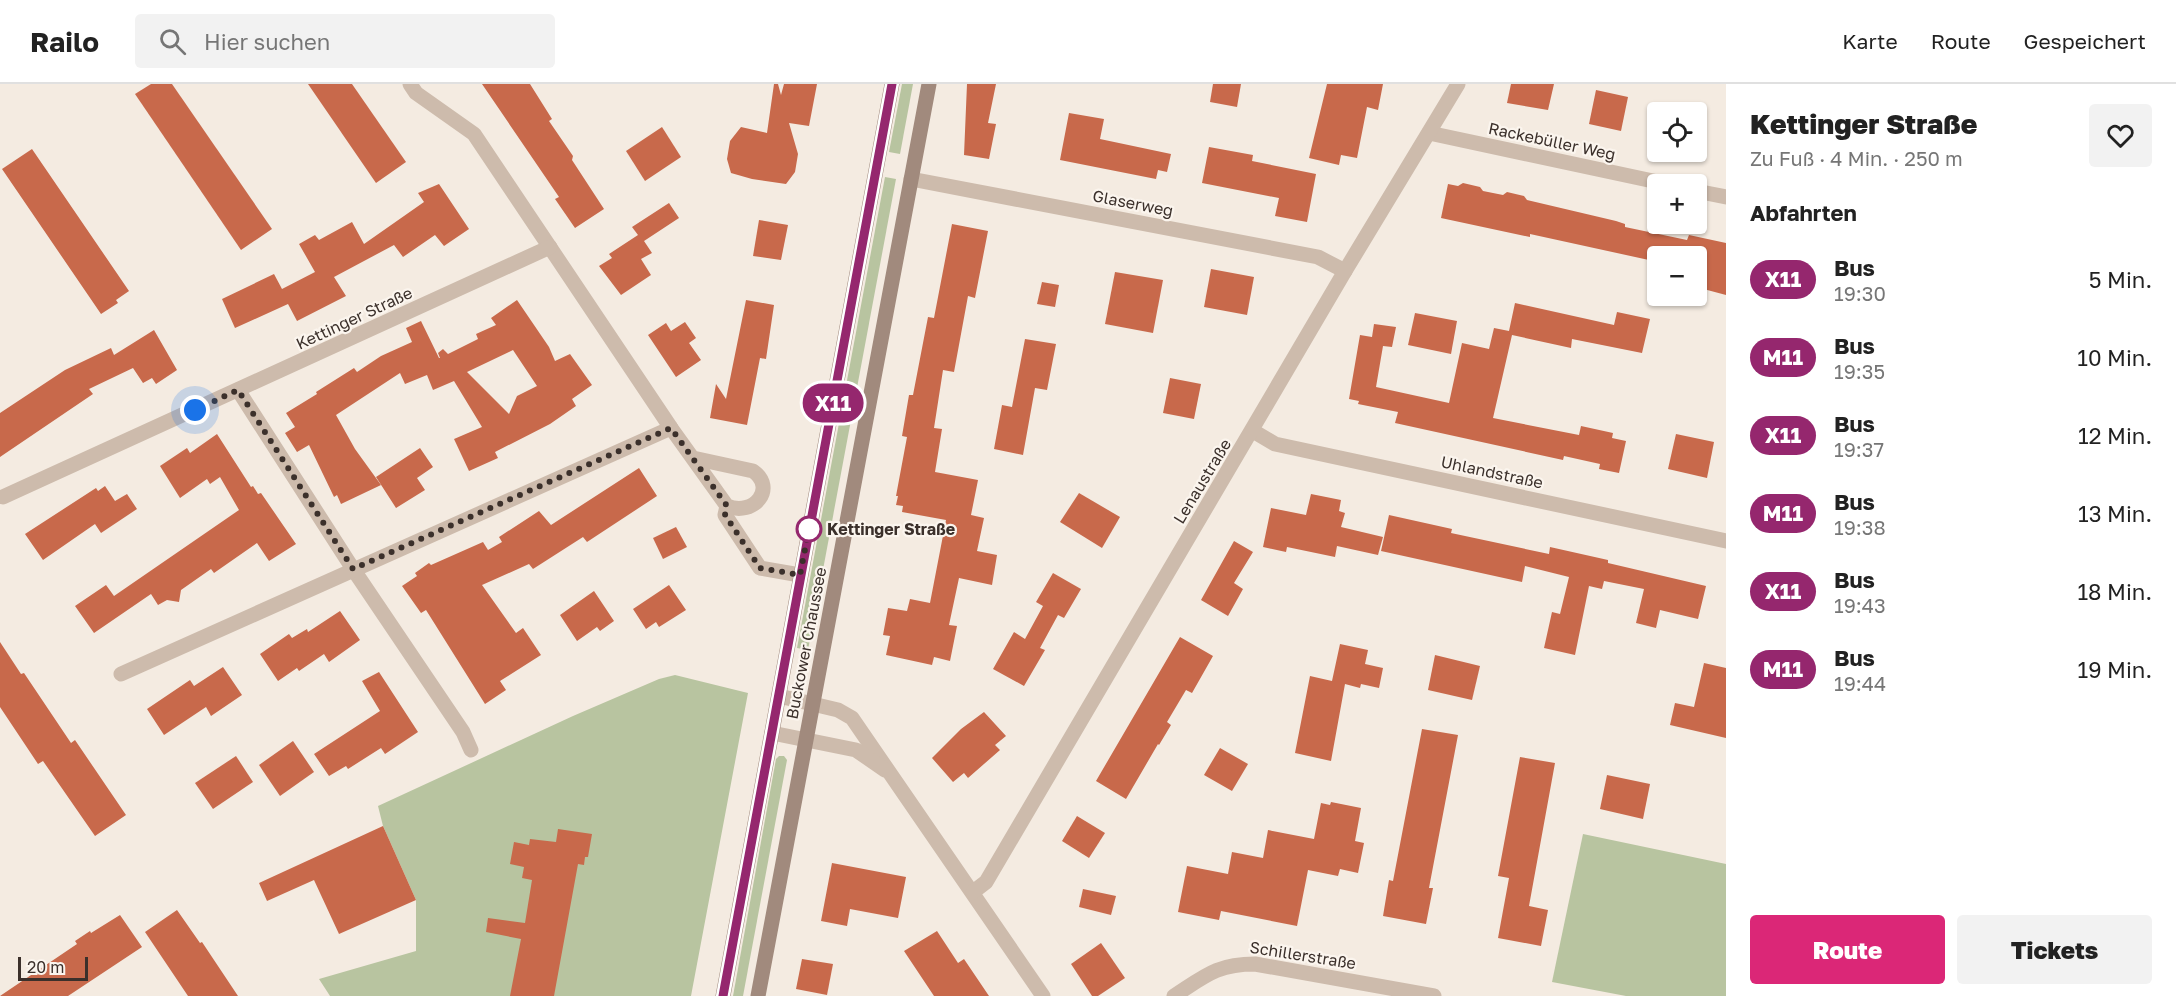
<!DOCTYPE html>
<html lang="de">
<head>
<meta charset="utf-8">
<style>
  body { margin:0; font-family:"Golos Text",sans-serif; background:#f2f2f2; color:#222; height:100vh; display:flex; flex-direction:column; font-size:22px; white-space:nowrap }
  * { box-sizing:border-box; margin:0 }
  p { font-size:20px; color:#767676 }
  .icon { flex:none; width:33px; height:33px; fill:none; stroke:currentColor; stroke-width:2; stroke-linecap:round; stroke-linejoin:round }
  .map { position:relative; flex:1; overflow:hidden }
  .panel { display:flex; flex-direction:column; background:#fff; width:450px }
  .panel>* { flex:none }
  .badge { padding:0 12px; border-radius:20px; font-size:21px; line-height:39px }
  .controls { position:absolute; left:1647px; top:18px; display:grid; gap:12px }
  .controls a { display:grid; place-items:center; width:60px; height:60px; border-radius:6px; background:#fff; box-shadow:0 2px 4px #0004; font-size:30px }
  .scale { position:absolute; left:18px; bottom:15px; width:70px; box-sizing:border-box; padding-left:6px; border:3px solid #3b302b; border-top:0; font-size:16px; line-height:21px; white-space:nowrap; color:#3b302b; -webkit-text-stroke:4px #fbf5ee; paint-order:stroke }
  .you { position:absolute; width:30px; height:30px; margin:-15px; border:4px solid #fff; border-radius:50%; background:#1a73e8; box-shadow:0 0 0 9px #1a73e833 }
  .map>.badge { position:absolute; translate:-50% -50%; box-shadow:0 0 0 3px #fff }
  h2 { padding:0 24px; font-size:22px; line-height:54px }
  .round { display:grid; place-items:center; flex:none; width:63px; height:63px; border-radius:6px; background:#f2f2f2 }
  .overview { display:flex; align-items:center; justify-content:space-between; height:102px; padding:0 24px }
  h1 { font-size:28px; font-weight:800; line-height:45px }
  .button { display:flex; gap:12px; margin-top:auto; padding:12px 24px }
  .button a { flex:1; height:69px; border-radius:6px; background:#db2777; color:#fff; font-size:24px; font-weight:800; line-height:69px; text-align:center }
  .button a+a { background:#f2f2f2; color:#222 }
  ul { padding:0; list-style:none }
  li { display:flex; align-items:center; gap:18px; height:78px; padding:0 24px }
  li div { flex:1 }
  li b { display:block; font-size:22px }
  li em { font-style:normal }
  li .badge { min-width:66px; font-weight:700; text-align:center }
  header { display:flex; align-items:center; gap:36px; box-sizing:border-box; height:84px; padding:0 30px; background:#fff; border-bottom:2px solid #e0e0e0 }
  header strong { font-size:28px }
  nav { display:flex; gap:33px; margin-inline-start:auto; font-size:21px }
  .search { width:420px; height:54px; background:#f2f2f2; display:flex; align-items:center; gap:15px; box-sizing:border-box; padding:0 21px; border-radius:6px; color:#767676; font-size:22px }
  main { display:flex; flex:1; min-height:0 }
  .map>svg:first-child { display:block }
  .green { fill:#b8c4a0 }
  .building { fill:#c8694b; fill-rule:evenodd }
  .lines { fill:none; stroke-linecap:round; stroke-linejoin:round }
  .minor { stroke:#cdbbac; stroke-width:15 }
  .secondary { stroke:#a18a7d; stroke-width:15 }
  .line-casing { stroke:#fff; stroke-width:14 }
  .line { stroke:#95276e; stroke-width:9 }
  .walk { stroke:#3b302b; stroke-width:6; stroke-dasharray:0 10.8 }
  .stop-dot { fill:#fff; stroke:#95276e; stroke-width:3 }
  .labels { text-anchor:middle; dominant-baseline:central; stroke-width:4.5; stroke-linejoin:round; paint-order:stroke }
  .street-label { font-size:16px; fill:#3b302b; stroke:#fbf5ee }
  .stop-label { font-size:16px; font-weight:bold; fill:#3b302b; stroke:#fbf5ee; text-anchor:start }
</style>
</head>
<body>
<header>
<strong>Railo</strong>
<div class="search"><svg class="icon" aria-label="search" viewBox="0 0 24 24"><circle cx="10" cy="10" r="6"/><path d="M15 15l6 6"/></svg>Hier suchen</div>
<nav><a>Karte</a><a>Route</a><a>Gespeichert</a></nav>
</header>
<main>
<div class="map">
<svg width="1726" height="912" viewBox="0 0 1726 912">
  <rect width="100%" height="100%" fill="#f4ebe1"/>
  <g class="green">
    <polygon points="902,0 913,0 900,70 889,68"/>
    <polygon points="885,93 896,95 808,566 797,564"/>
    <polygon points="675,591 748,609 691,912 330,912 319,895 416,867 416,816 383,742 378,722 573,632 659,595"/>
    <polygon points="779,672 784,672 787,676 743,912 733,912 776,675"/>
    <polygon points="1583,750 1726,780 1726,912 1626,912 1552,898"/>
  </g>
  <g class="building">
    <polygon points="151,0 172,0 272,145 241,166 135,10"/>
    <polygon points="308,0 352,0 406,78 376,99"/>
    <polygon points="482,0 530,0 552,35 549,37 573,72 572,76 604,125 575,144 555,115 559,113"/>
    <polygon points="774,0 778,0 781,11 784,0 817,0 809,42 789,39 798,70 795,88 786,100 752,95 731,89 727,75 730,57 741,43 767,49"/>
    <polygon points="967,0 996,0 988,39 996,40 989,75 964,71"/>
    <polygon points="1213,0 1241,0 1237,23 1210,18"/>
    <polygon points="1327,0 1383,0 1378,26 1367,23 1357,74 1341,71 1339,81 1309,74"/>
    <polygon points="1511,0 1554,0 1548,26 1507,19"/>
    <polygon points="1596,6 1628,13 1621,47 1589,40"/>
    <polygon points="1069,29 1104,35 1100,55 1171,70 1167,88 1158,86 1156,95 1060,76"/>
    <polygon points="662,43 681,73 645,97 626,67"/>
    <polygon points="1209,63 1253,71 1252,77 1316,90 1307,138 1275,132 1279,114 1202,99"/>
    <polygon points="32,65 129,207 116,216 118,219 101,230 2,85"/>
    <polygon points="1463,99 1480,103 1483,107 1503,111 1507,108 1524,112 1527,116 1616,137 1625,140 1625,143 1687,156 1689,151 1726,159 1726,211 1696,203 1696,172 1658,172 1658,178 1530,150 1530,153 1441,134 1448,100 1458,102"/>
    <polygon points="439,100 469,145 444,162 435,151 403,173 394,161 334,193 346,212 297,237 288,220 235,244 222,215 274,190 282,205 315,188 299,160 315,151 319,156 352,138 364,160 424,118 418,109"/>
    <polygon points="669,119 679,134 644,157 652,169 641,175 651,191 621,211 599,182 612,174 609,170 638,151 632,143"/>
    <polygon points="759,136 788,141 781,176 753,172"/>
    <polygon points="952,140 988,147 975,214 968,212 954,288 943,286 934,344 942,345 935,388 978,396 971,431 984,434 977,467 997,471 992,501 959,494 949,541 957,542 950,577 934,573 932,581 886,571 890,552 883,551 888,524 907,527 910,515 930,519 946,436 902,428 903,422 896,421 898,412 896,412 907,353 902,352 909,311 913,311 928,233 934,234"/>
    <polygon points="1211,185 1254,193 1247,231 1204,223"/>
    <polygon points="1115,188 1163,196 1153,249 1105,240"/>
    <polygon points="1042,198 1059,201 1055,223 1037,220"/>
    <path d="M517,216L549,263L555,277L570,270L592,301L572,315L576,322L550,340L495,368L498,374L469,387L454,355L482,343L454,297L433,306L427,291L405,300L400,289L336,331L355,365L381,401L341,420L337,411L334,413L309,361L297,368L285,349L295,343L286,329L317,310L316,308L354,284L357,288L381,272L412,258L406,244L421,237L439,274H440L438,269L443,265L448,270L478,255L476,250L496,241L491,234ZM513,266L537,302L517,312L509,330L467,288Z"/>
    <polygon points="746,216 774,221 766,275 760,274 747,341 710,334 716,300 726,315"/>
    <polygon points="1515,219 1614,241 1617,228 1650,235 1642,269 1572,255 1571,264 1512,251 1493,334 1579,351 1581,342 1613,349 1612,354 1626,357 1619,389 1599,385 1600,380 1564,372 1563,376 1395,339 1398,328 1358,320 1359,317 1349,315 1360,251 1372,253 1374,240 1396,243 1392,263 1383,262 1376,303 1449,319 1462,259 1489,265 1494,244 1509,247"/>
    <polygon points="1415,229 1457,237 1451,270 1408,261"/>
    <polygon points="685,238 696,254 689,259 701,276 676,293 648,251 666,239 671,247"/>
    <polygon points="154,246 177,286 156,300 152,294 143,299 133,284 89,305 93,310 0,373 0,329 65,286 111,264 114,271"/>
    <polygon points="1025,255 1056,260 1047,306 1035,304 1023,371 994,365 1002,321 1012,323"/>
    <polygon points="1170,294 1201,300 1194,335 1163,329"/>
    <polygon points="217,350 251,403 253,402 258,410 261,409 296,460 269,477 257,459 214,489 211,485 181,506 179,518 167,516 158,521 151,510 94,549 75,522 106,501 114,512 239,426 220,393 210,400 207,395 180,414 160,382 187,364 190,369"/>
    <polygon points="1676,350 1714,358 1707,394 1668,385"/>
    <polygon points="420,364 433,383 417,394 425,406 396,424 376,393"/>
    <polygon points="639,384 657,412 587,458 583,453 533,485 529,480 482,501 516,549 523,544 541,571 500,597 506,606 485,620 426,526 421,529 402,502 417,492 415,489 429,479 431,481 483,458 488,466 502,458 499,453 539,427 551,441"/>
    <polygon points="105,402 115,417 127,410 137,425 101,449 95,440 43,476 25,450 96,404 98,407"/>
    <polygon points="1079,409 1120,433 1102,464 1060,438"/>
    <polygon points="1311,410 1341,416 1339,427 1345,429 1341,443 1383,453 1378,471 1337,462 1335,473 1287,463 1286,468 1263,463 1271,424 1306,431"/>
    <polygon points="1389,431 1452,445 1451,449 1549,470 1550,463 1608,476 1608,479 1706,502 1698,535 1660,526 1656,544 1636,539 1644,505 1604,497 1602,505 1589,502 1575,571 1544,564 1552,528 1560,530 1569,493 1525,482 1522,498 1381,467"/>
    <polygon points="676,443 687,463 663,475 653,454"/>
    <polygon points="1234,457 1253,468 1234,499 1243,505 1228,532 1201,516"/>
    <polygon points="1053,489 1081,505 1064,534 1058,531 1040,564 1045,566 1024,602 993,585 1014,548 1025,555 1043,522 1036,518"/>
    <polygon points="669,501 686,526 659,543 656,538 646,545 633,525"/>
    <polygon points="594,507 614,537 600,547 597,543 577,557 560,531"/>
    <polygon points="340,527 360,556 329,578 324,570 299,587 297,584 278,597 260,570 289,550 292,554 307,545 308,548"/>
    <polygon points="1180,553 1213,572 1192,609 1186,606 1167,638 1171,641 1159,661 1158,660 1126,715 1096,697"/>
    <polygon points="0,558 21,590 24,589 71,659 75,656 126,731 95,752 43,677 38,680 0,623"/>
    <polygon points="1340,560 1368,566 1365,580 1383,584 1379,604 1361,600 1360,604 1345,600 1331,677 1295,669 1310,592 1332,597"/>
    <polygon points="1435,571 1480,582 1472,616 1428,606"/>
    <polygon points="1704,579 1726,584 1726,654 1670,641 1675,619 1694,623"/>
    <polygon points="223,583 242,611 211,632 206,623 164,651 147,625 190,596 194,602"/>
    <polygon points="379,588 418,648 385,670 381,664 348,685 346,682 329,692 314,670 380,627 362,597"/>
    <polygon points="984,628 1006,652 995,661 1000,666 968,694 964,689 953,698 932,674 961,645"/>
    <polygon points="1422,645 1458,651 1429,804 1433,804 1426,840 1383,832 1389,796 1393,797"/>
    <polygon points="293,657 314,688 280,712 259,681"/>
    <polygon points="1220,664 1248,680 1232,707 1204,691"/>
    <polygon points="236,672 253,698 213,725 195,699"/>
    <polygon points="1520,673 1555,679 1529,822 1548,826 1541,862 1498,854 1509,794 1498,792"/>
    <polygon points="1607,691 1650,700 1643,735 1600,725"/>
    <polygon points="1331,718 1361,724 1355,757 1364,759 1358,789 1340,785 1338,792 1308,786 1297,842 1221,827 1219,836 1178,828 1187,782 1228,790 1232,768 1263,774 1268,746 1314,755 1321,719 1330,721"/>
    <polygon points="1077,732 1105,749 1089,774 1062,757"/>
    <polygon points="383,742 416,816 339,850 314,796 267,817 259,799"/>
    <polygon points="558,745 592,750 588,773 585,773 584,781 578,780 554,912 510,912 521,855 486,848 488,834 525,839 532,796 522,794 524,783 510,780 514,758 529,761 530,755 556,758"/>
    <polygon points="832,779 906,793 898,834 850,825 847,842 821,837"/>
    <polygon points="1083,805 1116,812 1111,831 1079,823"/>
    <polygon points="177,826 200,859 202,858 238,912 188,912 145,848"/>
    <polygon points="120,831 142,863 68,912 0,912 77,860 75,857 90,847 91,849"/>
    <polygon points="937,847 958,879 964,875 989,912 934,912 904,867"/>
    <polygon points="1101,859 1125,894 1098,912 1092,912 1071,880"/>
    <polygon points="802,875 833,880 827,911 796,905"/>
  </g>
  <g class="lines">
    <g class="minor">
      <path d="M410,0L416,9L474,50L671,344L727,422C754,433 777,404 753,387L693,374"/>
      <polyline points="1429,49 1667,100"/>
      <polyline points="911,95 1318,173 1345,187"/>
      <polyline points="1696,107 1726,113"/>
      <polyline points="238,306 353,485 463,648 471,666"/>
      <polyline points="1253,347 1275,360 1726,457"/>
      <polyline points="3,413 550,163"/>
      <polyline points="727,422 725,431 760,484 800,491"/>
      <polyline points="121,590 671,344"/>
      <polyline points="779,612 838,626 852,634 1043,912"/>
      <polyline points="772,649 856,666 885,686"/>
      <polyline points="973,808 986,798 1345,187 1458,0"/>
      <path d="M1174,912C1205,892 1217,880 1255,880L1434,912"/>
    </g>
    <g class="secondary">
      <polyline points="723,912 892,0"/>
      <polyline points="758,912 929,0"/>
    </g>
  </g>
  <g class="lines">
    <g class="line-casing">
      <polyline id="line" points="723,912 892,0"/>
    </g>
    <use href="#line" class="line"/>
    <polyline class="walk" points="195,326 238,306 353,485 671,344 727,422 725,431 760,484 800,491 809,445"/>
  </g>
  <circle class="stop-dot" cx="809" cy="445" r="12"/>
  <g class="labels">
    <g class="street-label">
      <text transform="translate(1552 57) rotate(12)">Rackebüller Weg</text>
      <text transform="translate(1133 119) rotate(11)">Glaserweg</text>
      <text transform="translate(354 234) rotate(-25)">Kettinger Straße</text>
      <text transform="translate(1492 388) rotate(12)">Uhlandstraße</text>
      <text transform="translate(1202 397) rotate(-59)">Lenaustraße</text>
      <text transform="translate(806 559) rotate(-79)">Buckower Chaussee</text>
      <text transform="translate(1303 871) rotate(9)">Schillerstraße</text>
    </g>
    <g class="stop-label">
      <text x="827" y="445">Kettinger Straße</text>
    </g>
  </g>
</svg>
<div class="controls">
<a><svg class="icon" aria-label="locate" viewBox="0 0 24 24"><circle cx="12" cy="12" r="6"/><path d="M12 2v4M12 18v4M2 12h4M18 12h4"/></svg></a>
<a>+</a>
<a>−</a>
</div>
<div class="scale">20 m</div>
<div class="you" style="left:195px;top:326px"></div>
<b class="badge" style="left:833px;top:319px;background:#95276e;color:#fff">X11</b>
</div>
<section class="panel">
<div class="overview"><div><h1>Kettinger Straße</h1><p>Zu Fuß · 4 Min. · 250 m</p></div><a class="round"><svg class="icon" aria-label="heart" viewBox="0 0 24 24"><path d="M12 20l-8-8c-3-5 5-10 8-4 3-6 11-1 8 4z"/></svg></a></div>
<h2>Abfahrten</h2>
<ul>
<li><span class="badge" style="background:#95276e;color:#fff">X11</span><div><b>Bus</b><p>19:30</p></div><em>5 Min.</em></li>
<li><span class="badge" style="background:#95276e;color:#fff">M11</span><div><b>Bus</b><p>19:35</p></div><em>10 Min.</em></li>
<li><span class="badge" style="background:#95276e;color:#fff">X11</span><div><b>Bus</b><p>19:37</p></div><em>12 Min.</em></li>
<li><span class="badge" style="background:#95276e;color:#fff">M11</span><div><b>Bus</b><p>19:38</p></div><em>13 Min.</em></li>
<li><span class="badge" style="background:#95276e;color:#fff">X11</span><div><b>Bus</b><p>19:43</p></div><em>18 Min.</em></li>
<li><span class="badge" style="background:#95276e;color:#fff">M11</span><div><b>Bus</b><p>19:44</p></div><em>19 Min.</em></li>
</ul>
<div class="button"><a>Route</a><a>Tickets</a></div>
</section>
</main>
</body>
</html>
